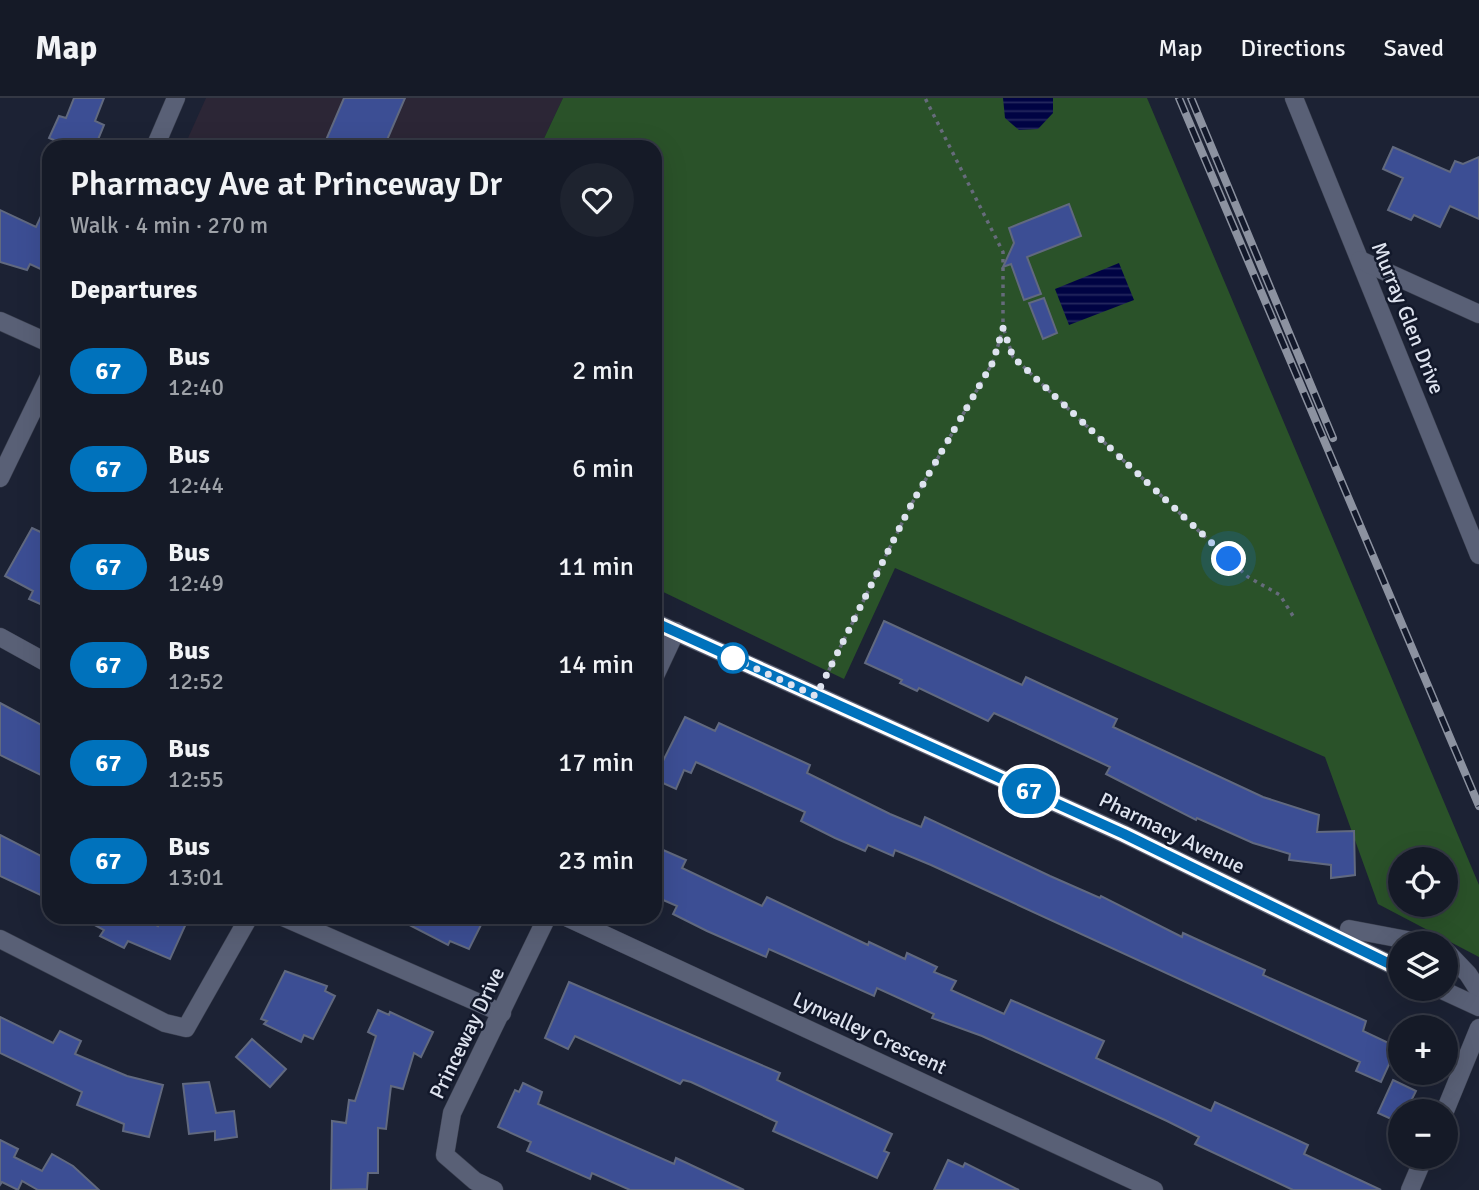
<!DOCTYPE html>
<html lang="en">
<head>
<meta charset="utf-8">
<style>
  body { margin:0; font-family:Signika,sans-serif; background:#1e232f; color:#f1f3f6; height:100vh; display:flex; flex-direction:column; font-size:26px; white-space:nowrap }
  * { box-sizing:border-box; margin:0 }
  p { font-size:23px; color:#9da1a7 }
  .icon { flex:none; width:38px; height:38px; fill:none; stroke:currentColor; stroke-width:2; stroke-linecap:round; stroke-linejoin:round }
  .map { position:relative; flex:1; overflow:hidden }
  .panel { position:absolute; left:42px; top:42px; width:620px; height:784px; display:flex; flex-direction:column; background:#151a27; border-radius:21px; box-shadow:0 7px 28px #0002,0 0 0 2px #343844 }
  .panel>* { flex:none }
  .badge { padding:0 14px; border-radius:23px; font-size:24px; line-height:46px }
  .fabs { position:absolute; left:1388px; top:749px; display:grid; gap:14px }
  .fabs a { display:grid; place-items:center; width:70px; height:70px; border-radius:50%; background:#151a27; box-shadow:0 7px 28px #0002,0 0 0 2px #343844; font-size:35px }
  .you { position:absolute; width:35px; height:35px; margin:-18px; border:5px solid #fff; border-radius:50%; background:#1a73e8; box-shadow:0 0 0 10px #1a73e833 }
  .map>.badge { position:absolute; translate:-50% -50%; box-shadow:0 0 0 4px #fff }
  h2 { padding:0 28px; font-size:26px; line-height:63px }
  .round { display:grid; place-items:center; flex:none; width:74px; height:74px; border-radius:37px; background:#1e232f }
  .overview { display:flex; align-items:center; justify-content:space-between; height:119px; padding:0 28px }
  h1 { font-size:33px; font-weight:600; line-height:52px }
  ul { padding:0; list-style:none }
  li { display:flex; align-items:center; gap:21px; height:98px; padding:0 28px }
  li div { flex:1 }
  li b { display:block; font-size:26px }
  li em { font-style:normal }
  li .badge { min-width:77px; font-weight:700; text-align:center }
  header { display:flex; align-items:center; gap:42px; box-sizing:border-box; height:98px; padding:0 35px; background:#151a27; border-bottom:2px solid #343844 }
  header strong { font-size:33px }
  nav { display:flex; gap:38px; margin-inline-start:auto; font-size:24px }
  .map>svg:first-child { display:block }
  .education { fill:#2c2636 }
  .park { fill:#2a5229; fill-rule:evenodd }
  .water { fill:url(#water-rules) }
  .building { fill:#3c4e94; stroke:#61697f; stroke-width:2 }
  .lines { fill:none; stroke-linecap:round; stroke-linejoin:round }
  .minor-casing { stroke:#3a3f4e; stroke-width:19 }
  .path { stroke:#666b7b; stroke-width:3.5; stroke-dasharray:3.5 5; stroke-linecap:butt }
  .minor { stroke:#596076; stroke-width:18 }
  .rail-casing { stroke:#8c92a0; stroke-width:8 }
  .rail { stroke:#12182a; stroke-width:5; stroke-dasharray:16; stroke-linecap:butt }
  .line-casing { stroke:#fff; stroke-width:16 }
  .line { stroke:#0072bc; stroke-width:10 }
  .walk { stroke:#dee3ef; stroke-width:7; stroke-dasharray:0 12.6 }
  .stop-dot { fill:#fff; stroke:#0072bc; stroke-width:3.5 }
  .labels { text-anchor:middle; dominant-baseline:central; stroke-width:5; stroke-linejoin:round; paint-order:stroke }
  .street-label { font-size:21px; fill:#dee3ef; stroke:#12182a }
</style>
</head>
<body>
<header>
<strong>Map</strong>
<nav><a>Map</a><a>Directions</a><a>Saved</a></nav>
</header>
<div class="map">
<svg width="1479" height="1092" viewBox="0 0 1479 1092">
  <defs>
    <pattern id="water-rules" width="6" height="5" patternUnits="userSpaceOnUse" patternTransform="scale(1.75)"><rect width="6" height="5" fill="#000343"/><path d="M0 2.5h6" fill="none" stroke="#25285e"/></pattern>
  </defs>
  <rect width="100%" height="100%" fill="#1c2234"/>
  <polygon class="education" points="206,0 563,0 540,49 184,49"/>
  <path class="park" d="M563,0H1147L1479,787V859L1378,806L1325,659L895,470L844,581L655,490L654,49H540ZM1400,761H1446V807H1400Z"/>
  <g class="water">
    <polygon points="1003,0 1053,0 1053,15 1038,31 1019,32 1005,20"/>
    <polygon points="1119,165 1134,202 1069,227 1055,191"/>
  </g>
  <g class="building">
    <polygon points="74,0 104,0 95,23 104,27 95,49 70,49 49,40 59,18 66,20"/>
    <polygon points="344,0 405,0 384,49 323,49"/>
    <polygon points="1393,49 1450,74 1455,63 1463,66 1479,59 1479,121 1450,108 1440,129 1414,117 1411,122 1388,112 1403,80 1383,71"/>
    <polygon points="49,101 49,175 30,166 27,172 0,164 0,112 36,129"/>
    <polygon points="1069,106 1081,138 1027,159 1041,196 1024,202 1011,166 1003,169 1014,145 1009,130"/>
    <polygon points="1044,200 1057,235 1043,241 1029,205"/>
    <polygon points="32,430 49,438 49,510 29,501 33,493 5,478"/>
    <polygon points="884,523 1022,587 1026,579 1045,588 1117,621 1113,629 1263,699 1319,717 1317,734 1354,733 1355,777 1331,780 1331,767 1289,762 1290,756 1253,745 1197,720 1196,722 1106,676 1110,669 1029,631 994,615 988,623 919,590 917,593 900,585 902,582 865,565"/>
    <polygon points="0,605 49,631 49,681 0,657"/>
    <polygon points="685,619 715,633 719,625 810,667 807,675 890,716 921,729 925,719 1050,778 1100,800 1101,798 1182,839 1183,835 1229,856 1265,872 1263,877 1366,923 1363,933 1397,949 1381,984 1356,973 1360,964 931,767 895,752 893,758 868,747 865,753 835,740 801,723 805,714 696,664 691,675 684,672 676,691 654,681"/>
    <polygon points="0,737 49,762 49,801 0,778"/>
    <polygon points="654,748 686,762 682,770 762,808 767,799 868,847 869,844 905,861 907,855 937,869 934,874 956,883 951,892 1004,916 1011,902 1104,943 1096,960 1211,1013 1215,1004 1308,1047 1304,1056 1381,1092 1293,1092 1195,1046 1199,1039 1167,1023 982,938 932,920 934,916 877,890 874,898 769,851 766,859 707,833 673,816 677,808 654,798"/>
    <polygon points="80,819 141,819 158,828 162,819 189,819 170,861 128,843 124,850 100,838 104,832"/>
    <polygon points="394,819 485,819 469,851 450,843 448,847"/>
    <polygon points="285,873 327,888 325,893 335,898 313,941 304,937 301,944 264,926 267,923 261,921"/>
    <polygon points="569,884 780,975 777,982 892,1036 884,1053 889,1055 877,1080 773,1033 777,1024 691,984 683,982 680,986 575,938 568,951 545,940"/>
    <polygon points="378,912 389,917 390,914 433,934 421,959 414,955 403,991 391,988 386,1031 378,1030 378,1075 368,1075 367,1091 331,1092 332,1023 346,1025 349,1002 355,1003 376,938 368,934"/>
    <polygon points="0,919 53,945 60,933 81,943 75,956 127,978 163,987 149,1039 123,1033 124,1026 77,1007 82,994 0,955"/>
    <polygon points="252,941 286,971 270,989 236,959"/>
    <polygon points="1393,982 1416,993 1406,1013 1400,1013 1400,1025 1378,1015"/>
    <polygon points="209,984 216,1015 234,1013 237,1039 215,1042 215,1033 189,1036 183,986"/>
    <polygon points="523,985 542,994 538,1006 674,1066 676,1060 744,1092 630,1092 592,1075 590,1081 527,1053 531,1044 498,1029 515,992 519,994"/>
    <polygon points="0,1042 18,1051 14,1059 42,1073 52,1056 73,1068 99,1092 38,1092 22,1083 18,1092 2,1084 0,1087"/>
    <polygon points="948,1062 963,1069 965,1065 1019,1092 934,1092"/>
  </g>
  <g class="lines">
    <g class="minor-casing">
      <g id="minor">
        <polyline points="1294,0 1479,457"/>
        <polyline points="155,49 176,0"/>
        <polyline points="1360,162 1479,216"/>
        <polyline points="0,223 49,245"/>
        <polyline points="0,380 49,279"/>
        <polyline points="654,524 1124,736 1400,871"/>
        <polyline points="0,539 49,566"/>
        <polyline points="654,580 676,533"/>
        <polyline points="283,819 502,915"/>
        <polyline points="566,819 1154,1092"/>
        <polyline points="1349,831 1423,845"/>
        <polyline points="0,841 165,925 186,930 249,819"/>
        <polyline points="1446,853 1468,876 1479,893"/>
        <polyline points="1440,891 1479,909"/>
        <polyline points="1445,1013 1479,930"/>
        <polyline points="494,1092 475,1083 445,1057 452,1015 547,819"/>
        <polyline points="1410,1092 1424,1059"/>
      </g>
    </g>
    <g class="path">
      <polyline points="1004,232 1013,259 1248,479 1280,497 1293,518"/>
      <polyline points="825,580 911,407 993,264 1003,231 1003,154 925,0"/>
    </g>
    <use href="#minor" class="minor"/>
    <g class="rail-casing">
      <g id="rail">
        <polyline points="1179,0 1479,708"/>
        <polyline points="1191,0 1333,340"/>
      </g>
    </g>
    <use href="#rail" class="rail"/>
  </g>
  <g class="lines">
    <g class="line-casing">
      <polyline id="line" points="654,524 1124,736 1400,871"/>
    </g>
    <use href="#line" class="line"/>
    <polyline class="walk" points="733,560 722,555 816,598 911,407 993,264 1003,230 1013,259 1229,461"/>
  </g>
  <circle class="stop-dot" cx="733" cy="560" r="14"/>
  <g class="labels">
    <g class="street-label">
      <text transform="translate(1408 220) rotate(68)">Murray Glen Drive</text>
      <text transform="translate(1172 735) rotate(26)">Pharmacy Avenue</text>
      <text transform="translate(467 935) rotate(-64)">Princeway Drive</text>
      <text transform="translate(870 935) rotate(25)">Lynvalley Crescent</text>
    </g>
  </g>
</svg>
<div class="fabs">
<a><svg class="icon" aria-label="locate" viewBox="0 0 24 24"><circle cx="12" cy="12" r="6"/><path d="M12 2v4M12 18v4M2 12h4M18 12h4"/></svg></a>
<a><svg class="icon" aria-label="layers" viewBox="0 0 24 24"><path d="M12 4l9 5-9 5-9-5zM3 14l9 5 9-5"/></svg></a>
<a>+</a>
<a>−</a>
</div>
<div class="you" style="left:1229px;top:461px"></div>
<b class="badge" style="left:1029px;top:693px;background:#0072bc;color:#fff">67</b>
<section class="panel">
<div class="overview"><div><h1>Pharmacy Ave at Princeway Dr</h1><p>Walk · 4 min · 270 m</p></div><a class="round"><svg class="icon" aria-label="heart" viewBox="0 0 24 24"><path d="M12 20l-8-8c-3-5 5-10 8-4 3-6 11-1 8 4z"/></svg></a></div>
<h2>Departures</h2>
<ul>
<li><span class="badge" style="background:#0072bc;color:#fff">67</span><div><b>Bus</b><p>12:40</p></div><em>2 min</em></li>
<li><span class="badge" style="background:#0072bc;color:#fff">67</span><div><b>Bus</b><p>12:44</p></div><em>6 min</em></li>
<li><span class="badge" style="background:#0072bc;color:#fff">67</span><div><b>Bus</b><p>12:49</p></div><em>11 min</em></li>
<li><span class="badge" style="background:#0072bc;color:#fff">67</span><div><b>Bus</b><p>12:52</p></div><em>14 min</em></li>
<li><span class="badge" style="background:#0072bc;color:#fff">67</span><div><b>Bus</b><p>12:55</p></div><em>17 min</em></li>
<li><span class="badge" style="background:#0072bc;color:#fff">67</span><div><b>Bus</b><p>13:01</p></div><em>23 min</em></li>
</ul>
</section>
</div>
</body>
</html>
